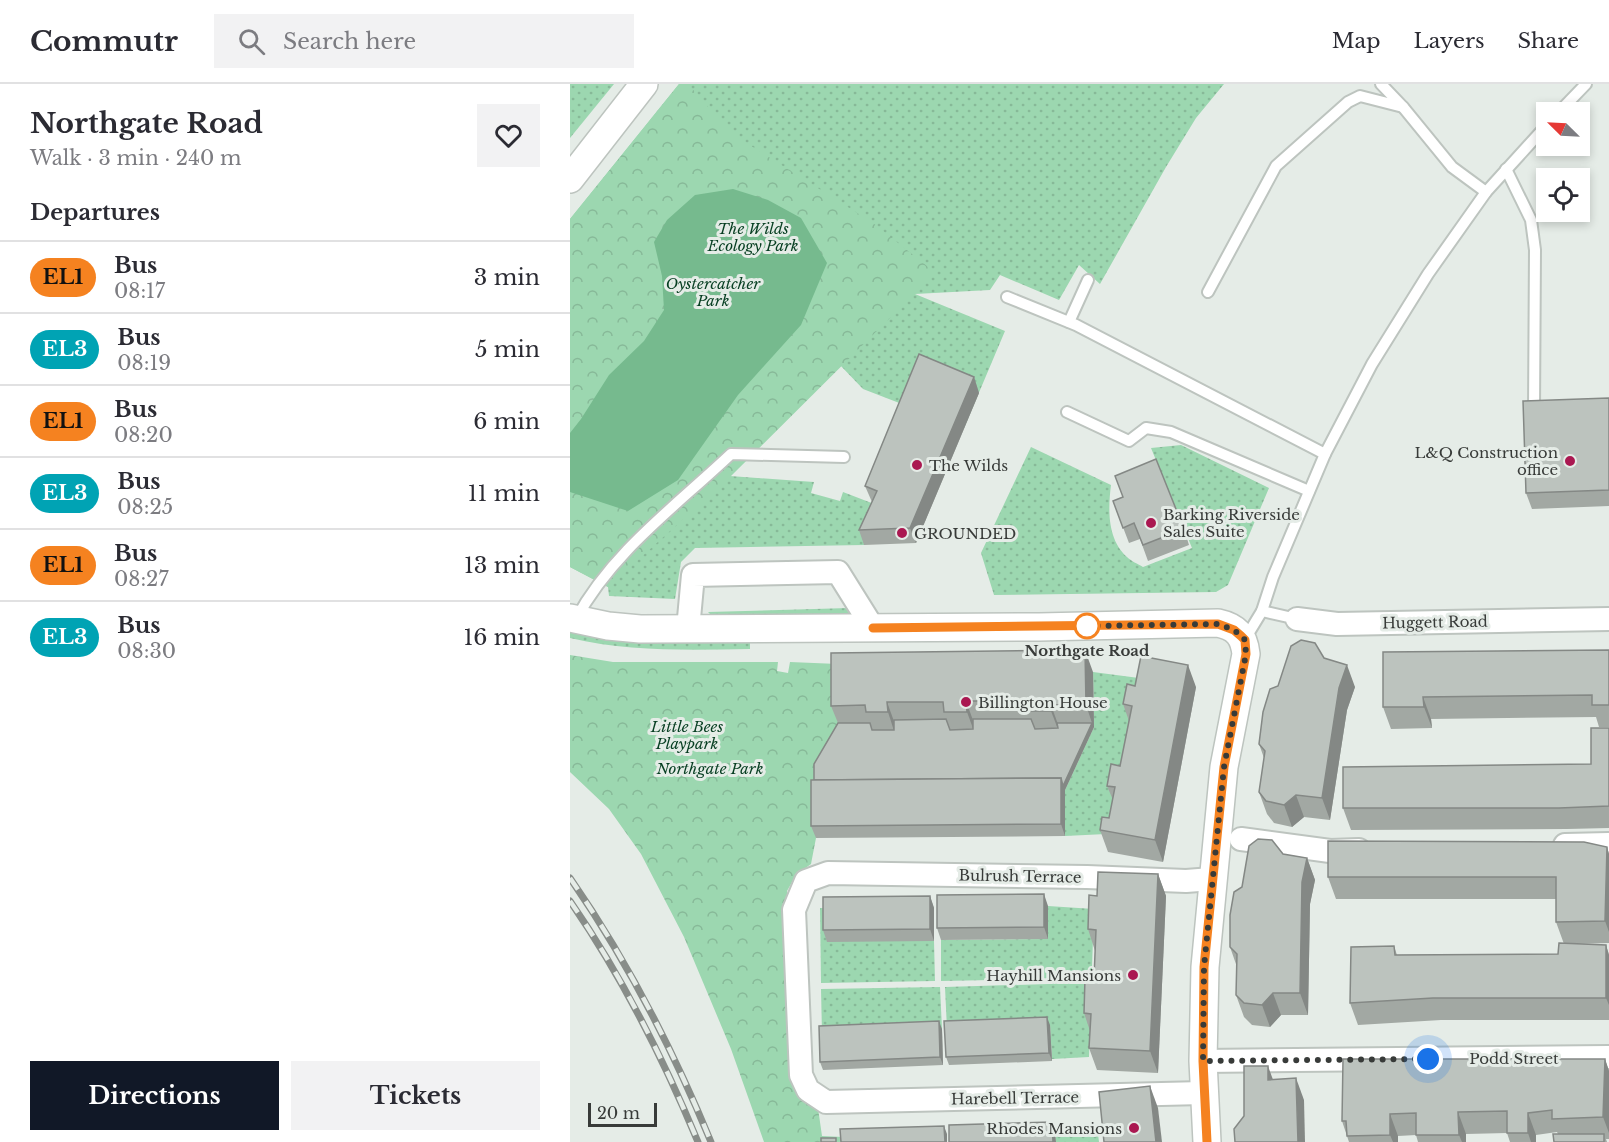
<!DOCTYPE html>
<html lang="en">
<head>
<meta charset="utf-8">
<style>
  body { margin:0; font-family:"Libre Baskerville",serif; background:#f2f2f3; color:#2b2b33; height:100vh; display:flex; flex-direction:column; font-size:22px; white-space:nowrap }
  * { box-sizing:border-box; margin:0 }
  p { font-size:20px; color:#7c7c81 }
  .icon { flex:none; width:33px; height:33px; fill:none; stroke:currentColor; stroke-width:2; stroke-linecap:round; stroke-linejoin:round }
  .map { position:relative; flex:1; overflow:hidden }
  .side { display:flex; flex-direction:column; background:#fff; width:570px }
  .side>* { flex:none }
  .badge { padding:0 12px; border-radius:20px; font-size:21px; line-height:39px }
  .needle { width:39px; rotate:294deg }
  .buttons { position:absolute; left:966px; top:18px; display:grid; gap:12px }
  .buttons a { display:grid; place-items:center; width:54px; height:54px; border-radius:0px; background:#fff; box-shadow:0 3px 9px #0003; font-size:30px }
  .scale { position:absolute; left:18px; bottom:15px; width:69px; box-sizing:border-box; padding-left:6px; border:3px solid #383b39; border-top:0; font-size:16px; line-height:21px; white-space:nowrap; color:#383b39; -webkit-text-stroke:4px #e5ece7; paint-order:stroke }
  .you { position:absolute; width:30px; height:30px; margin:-15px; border:4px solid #fff; border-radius:50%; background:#1a73e8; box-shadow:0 0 0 9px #1a73e833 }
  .map>.badge { position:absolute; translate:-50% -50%; box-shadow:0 0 0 3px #fff }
  h2 { padding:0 30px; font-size:22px; line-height:54px }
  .round { display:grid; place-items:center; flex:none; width:63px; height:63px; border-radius:0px; background:#f2f2f3 }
  .summary { display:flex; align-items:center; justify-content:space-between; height:102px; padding:0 30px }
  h1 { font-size:28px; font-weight:700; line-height:45px }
  .cta { display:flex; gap:12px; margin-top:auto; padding:12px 30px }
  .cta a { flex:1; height:69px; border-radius:0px; background:#111827; color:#fff; font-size:24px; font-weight:700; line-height:69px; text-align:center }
  .cta a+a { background:#f2f2f3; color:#2b2b33 }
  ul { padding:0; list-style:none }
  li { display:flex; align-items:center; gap:18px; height:72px; padding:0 30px; border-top:2px solid #e1e1e2 }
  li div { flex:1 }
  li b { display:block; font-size:22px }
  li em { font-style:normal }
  li .badge { min-width:66px; font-weight:700; text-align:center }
  header { display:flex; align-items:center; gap:36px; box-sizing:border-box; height:84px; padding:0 30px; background:#fff; border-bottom:2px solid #e1e1e2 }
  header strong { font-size:28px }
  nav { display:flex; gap:33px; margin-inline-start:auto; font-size:21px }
  .search { width:420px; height:54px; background:#f2f2f3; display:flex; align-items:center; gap:15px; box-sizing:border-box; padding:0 21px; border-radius:0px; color:#7c7c81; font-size:22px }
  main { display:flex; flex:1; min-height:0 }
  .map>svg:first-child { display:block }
  .grass { fill:url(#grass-dots) }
  .park { fill:url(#park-crowns) }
  .water { fill:#76ba8e }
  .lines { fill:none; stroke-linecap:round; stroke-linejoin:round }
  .service-casing { stroke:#bdc4bf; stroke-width:14 }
  .minor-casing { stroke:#bdc4bf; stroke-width:26 }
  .tertiary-casing { stroke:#bdc4bf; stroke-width:30 }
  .service { stroke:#fff; stroke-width:10 }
  .minor { stroke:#fff; stroke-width:22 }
  .tertiary { stroke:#fff; stroke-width:27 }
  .rail-casing { stroke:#888d89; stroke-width:7 }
  .rail { stroke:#e5ece7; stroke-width:4.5; stroke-dasharray:14; stroke-linecap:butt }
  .wall { fill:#a2a8a3 }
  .shaded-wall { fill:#848885 }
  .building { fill:#bcc3be; stroke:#848885; stroke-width:1.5 }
  .line-casing { stroke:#fff; stroke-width:14 }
  .line { stroke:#f58220; stroke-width:9 }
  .walk { stroke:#383b39; stroke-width:6; stroke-dasharray:0 10.8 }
  .poi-dot { fill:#aa1851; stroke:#e5ece7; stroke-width:2 }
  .stop-dot { fill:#fff; stroke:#f58220; stroke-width:3 }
  .labels { text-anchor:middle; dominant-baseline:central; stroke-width:6; stroke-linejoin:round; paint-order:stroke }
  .park-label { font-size:15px; font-style:italic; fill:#073f22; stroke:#e5ece7 }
  .poi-label { font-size:15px; fill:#383b39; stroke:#e5ece7; text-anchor:start }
  .street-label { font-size:15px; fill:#383b39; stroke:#e5ece7 }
  .stop-label { font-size:15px; font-weight:bold; fill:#383b39; stroke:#e5ece7 }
</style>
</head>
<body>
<header>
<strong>Commutr</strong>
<div class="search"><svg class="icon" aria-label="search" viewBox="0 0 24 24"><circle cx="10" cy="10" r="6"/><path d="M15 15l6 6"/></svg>Search here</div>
<nav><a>Map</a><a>Layers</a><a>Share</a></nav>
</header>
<main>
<section class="side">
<div class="summary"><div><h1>Northgate Road</h1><p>Walk · 3 min · 240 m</p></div><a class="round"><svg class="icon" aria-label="heart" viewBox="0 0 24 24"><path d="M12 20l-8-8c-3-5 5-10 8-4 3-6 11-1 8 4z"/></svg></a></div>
<h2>Departures</h2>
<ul>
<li><span class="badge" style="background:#f58220;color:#111">EL1</span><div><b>Bus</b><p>08:17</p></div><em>3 min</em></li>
<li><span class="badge" style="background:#00a3b4;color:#fff">EL3</span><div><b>Bus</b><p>08:19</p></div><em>5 min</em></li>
<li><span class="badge" style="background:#f58220;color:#111">EL1</span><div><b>Bus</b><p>08:20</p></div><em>6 min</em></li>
<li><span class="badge" style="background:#00a3b4;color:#fff">EL3</span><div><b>Bus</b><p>08:25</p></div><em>11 min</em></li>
<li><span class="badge" style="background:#f58220;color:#111">EL1</span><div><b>Bus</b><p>08:27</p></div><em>13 min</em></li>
<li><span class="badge" style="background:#00a3b4;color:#fff">EL3</span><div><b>Bus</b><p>08:30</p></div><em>16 min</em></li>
</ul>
<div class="cta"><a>Directions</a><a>Tickets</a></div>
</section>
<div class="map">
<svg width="1039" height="1058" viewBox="0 0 1039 1058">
  <defs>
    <pattern id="grass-dots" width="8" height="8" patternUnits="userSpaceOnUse" patternTransform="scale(1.5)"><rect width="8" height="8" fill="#9cd7b0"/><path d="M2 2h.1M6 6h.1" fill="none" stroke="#87b998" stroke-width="1.8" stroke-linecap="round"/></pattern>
    <pattern id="park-crowns" width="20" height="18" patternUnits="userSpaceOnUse" patternTransform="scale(1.5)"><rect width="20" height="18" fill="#9cd7b0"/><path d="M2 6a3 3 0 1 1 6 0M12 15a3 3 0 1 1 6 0" fill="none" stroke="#87b998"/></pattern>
  </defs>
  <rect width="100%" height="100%" fill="#e5ece7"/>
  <g class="grass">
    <polygon points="0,0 44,0 0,54"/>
    <polygon points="109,0 654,0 626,34 596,83 530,200 509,181 489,216 430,191 420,206 345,210 435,247 394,344 293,305 270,281 160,392 244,398 241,409 270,417 273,408 312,423 294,461 125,464 111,478 105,515 39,512 38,503 0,483 0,135"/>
    <path d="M611,361L699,404L658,501L646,508L424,511L411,469L461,363L541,401C538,425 537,455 557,473C561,477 568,480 573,483L622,464L581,364Z"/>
    <polygon points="279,524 285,532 143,533 138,528"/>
    <path d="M0,545L180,557V565C120,566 59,568 0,554Z"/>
    <polygon points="523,588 569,594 536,750 495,752 495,706 524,643"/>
    <polygon points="478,822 524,825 519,973 482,975 480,941 377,945 375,903 478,900 479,895 371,897 371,856 478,855"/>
    <polygon points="250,824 257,824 364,857 365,897 251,899"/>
    <polygon points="370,903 372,945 252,950 251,905"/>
    <polygon points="527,1041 529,1058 486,1058 485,1046"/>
  </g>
  <g class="park">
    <polygon points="109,0 118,0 161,49 303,139 362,186 344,210 160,393 38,503 0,483 0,135"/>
    <polygon points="0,571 43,578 208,578 207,587 218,589 220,578 268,580 269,643 245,708 246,754 241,780 226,791 217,807 222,988 226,1008 248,1024 252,1052 273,1053 273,1058 194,1058 161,965 114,853 71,770 39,725 0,688"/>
  </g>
  <polygon class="water" points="163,105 198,116 231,134 257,179 231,241 168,311 108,396 58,427 0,408 0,349 11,335 39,291 74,257 94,226 92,192 84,158 97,136 125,111"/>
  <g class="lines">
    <g class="service-casing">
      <g id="service">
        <polyline points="811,0 833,23 882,83 916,108"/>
        <polyline points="989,28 1016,0"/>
        <polyline points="936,85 961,136 965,166 964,327"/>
        <polyline points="638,208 706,82 778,18 790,12 833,23"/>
        <polyline points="437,213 506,241 755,370"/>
        <polyline points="499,238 518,196"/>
        <polyline points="497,328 559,357 576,344 601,348 739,407"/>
        <polyline points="692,527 727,535"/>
        <path d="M6,535C42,468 106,422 161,370L274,373"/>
        <polyline points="675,555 692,527 703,493 755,370 802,280 858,190 916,108 976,42"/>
      </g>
    </g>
    <g class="minor-casing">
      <g id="minor">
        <polyline points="727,535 767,540 1039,535"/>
        <polyline points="118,545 123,491 268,488 303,544"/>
        <polyline points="671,755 760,767 789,766"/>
        <polyline points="995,761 1039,760"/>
        <polyline points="633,977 1039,973"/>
        <polyline points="633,1009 256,1018 238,1006 231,991 224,826 236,797 258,789 517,793 616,797 642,795"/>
      </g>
    </g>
    <g class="tertiary-casing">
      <g id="tertiary">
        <polyline points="0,95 74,0"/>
        <path d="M0,534L38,542L70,545L469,543L648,539C667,543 674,552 676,570L654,683L635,883L633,977L637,1058"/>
      </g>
    </g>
    <use href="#service" class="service"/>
    <use href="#minor" class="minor"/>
    <use href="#tertiary" class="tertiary"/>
    <g class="rail-casing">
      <g id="rail">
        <path d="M0,794C57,876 103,966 141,1058"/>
        <path d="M0,817C52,892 93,974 128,1058"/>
      </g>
    </g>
    <use href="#rail" class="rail"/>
  </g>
  <g class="wall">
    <polygon points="404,293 409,309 346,459 294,461 289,446 302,418 295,402"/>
    <polygon points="1039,314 1039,422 962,425 956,409"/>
    <polygon points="543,417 614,445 619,461 578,477 570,455 559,459"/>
    <polygon points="1039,566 1039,643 1029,643 1026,633 861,635 862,644 821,645 813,623"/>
    <polygon points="754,574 785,603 777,626 760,736 734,733 722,743 704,739 697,730 689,708 694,674 689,660 708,602"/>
    <polygon points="523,588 524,643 495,706 495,752 246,754 241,742 244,696 268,639 261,622"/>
    <polygon points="565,602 626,603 593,778 538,768 530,746 539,734 543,716 537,702 550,682 559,637 553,620"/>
    <polygon points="1039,644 1039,744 997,745 781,746 773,724 1021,680"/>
    <polygon points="1037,763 1039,770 1039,859 1003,860 1036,861 1039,871 1039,936 871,936 788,941 780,919 824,862 827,871 988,870 994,860 986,838 986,815 766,815 758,793"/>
    <polygon points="713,770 737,774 745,796 740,820 738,931 711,931 700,943 682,941 674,933 666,911 667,883 660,863 672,803"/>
    <polygon points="588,790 596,812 588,989 527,986 519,964 520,947 514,929 524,894 525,867 518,845 527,812"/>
    <polygon points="360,812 364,824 364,857 257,858 253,846"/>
    <polygon points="478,822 478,855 371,856 367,844"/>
    <polygon points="480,941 482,977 379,981 376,973"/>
    <polygon points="372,945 373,981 253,986 250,978"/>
    <polygon points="1035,975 1039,987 1039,1055 1036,1055 1037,1058 984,1058 988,1050 987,1048 966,1051 966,1058 940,1058 937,1049 896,1050 896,1058 848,1058 846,1051 828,1052 828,1058 779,1058 772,1037"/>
  </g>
  <g class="shaded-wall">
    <polygon points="404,293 409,309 346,459 340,444"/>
    <polygon points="515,566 523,588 524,643 495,706 495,752 491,740 491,694 522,639 516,621"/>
    <polygon points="618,581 626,603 593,778 585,756"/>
    <polygon points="777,581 785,603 777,626 760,736 752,714 769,604"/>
    <polygon points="853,613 861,635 862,644 854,623"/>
    <polygon points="396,617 404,639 405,650 397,628"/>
    <polygon points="317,618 325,640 325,650 318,628"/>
    <polygon points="481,621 489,643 489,648 481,627"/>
    <polygon points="726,711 734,733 722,743 714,721"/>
    <polygon points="1037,763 1039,770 1039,848 1035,837"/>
    <polygon points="737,774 745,796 740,820 738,931 730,909 732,798"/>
    <polygon points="588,790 596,812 588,989 580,967"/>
    <polygon points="474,810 478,822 478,855 474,843"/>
    <polygon points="360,812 364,824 364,857 360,845"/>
    <polygon points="1036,861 1039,871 1039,921 1036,914"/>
    <polygon points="703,909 711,931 700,943 692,921"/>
    <polygon points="477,933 480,941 482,977 479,969"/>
    <polygon points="369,937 372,945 373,981 370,973"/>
    <polygon points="1035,975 1039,987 1039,1049 1033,1033"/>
    <polygon points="698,982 706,1004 698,996"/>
    <polygon points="726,994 734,1016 735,1058 728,1058"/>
    <polygon points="580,1002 588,1024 592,1058 586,1058"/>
    <polygon points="888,1028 896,1050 896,1058 892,1058 889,1051"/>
    <polygon points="958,1029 966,1051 966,1058 961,1058 958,1049"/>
    <polygon points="820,1030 828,1052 828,1058 823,1058 820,1051"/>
    <polygon points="482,1038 485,1046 486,1058 483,1058"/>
    <polygon points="374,1042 377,1050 377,1058 375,1058"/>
  </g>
  <g class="building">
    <polygon points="349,270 404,293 340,444 289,446 307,407 295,402"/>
    <polygon points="1039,314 1039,406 956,409 953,317"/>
    <polygon points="586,375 614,445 573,461 564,439 553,444 543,417 553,413 545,392"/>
    <polygon points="731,556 745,559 754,574 777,581 769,604 752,714 726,711 714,721 696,717 689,708 695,667 689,660 693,628 700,605 708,602 721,562"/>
    <polygon points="515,566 516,621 481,621 481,627 458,627 458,617 396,617 397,628 374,628 373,618 317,618 318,628 296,628 295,621 261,622 261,569"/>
    <polygon points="1039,566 1039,621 1022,621 1022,611 853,613 854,623 813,623 813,568"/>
    <polygon points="571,572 618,581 585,756 530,746 532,733 539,734 545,703 537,702 541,680 550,682 562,622 553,620 557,600 565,602"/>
    <polygon points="376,635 380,646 403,645 403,635 461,635 465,645 488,644 487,639 522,639 493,702 491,694 244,696 244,680 268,639 300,639 302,646 324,646 324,636"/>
    <polygon points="1021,644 1039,644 1039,722 989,724 773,724 773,683 1021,680"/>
    <polygon points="491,694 491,740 241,742 241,696"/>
    <polygon points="688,755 702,756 713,770 737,774 732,798 730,909 703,909 692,921 674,919 666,911 667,870 660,863 660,831 664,808 672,803 679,762"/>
    <polygon points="758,757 1014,758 1037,763 1035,837 986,838 986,793 758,793"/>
    <polygon points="528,788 588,790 580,967 519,964 521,930 514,929 515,894 524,894 526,846 518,845 519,811 527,812"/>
    <polygon points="474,810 474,843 367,844 367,811"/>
    <polygon points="360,812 360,845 253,846 253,813"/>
    <polygon points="989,859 1036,861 1036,914 863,914 780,919 781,863 824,862 825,871 988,870"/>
    <polygon points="477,933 479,969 376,973 374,937"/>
    <polygon points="369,937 370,973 250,978 249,942"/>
    <polygon points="773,975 1035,975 1033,1033 982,1035 982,1026 958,1029 958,1049 937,1049 937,1027 888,1028 889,1051 846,1051 846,1029 820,1030 820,1051 777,1052 776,1037 772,1037"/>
    <polygon points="674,982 698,982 698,996 726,994 728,1058 665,1058 664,1045 674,1032"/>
    <polygon points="580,1002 586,1058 534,1058 529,1008"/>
    <polygon points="482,1038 483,1058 379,1058 379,1041"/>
    <polygon points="374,1042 375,1058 271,1058 270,1045"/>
    <polygon points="983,1050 1034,1050 1034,1058 984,1058"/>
    <rect x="251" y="1054" width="15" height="4"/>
  </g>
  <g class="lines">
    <g class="line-casing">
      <polyline id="line" points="303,544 648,540 664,546 671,552 675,556 676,570 654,683 634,883 633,977 637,1058"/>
    </g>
    <use href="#line" class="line"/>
    <polyline class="walk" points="517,542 648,540 664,546 671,552 675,556 676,570 654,683 634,883 633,977 858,975"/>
  </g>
  <g class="poi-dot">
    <circle cx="1000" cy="377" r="6"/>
    <circle cx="347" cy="381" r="6"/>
    <circle cx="581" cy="439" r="6"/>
    <circle cx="332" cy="449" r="6"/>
    <circle cx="396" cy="618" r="6"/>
    <circle cx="563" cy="891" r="6"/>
    <circle cx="564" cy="1044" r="6"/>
  </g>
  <circle class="stop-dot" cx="517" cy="542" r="12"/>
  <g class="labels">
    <g class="park-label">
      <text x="183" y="144">The Wilds<tspan x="183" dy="17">Ecology Park</tspan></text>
      <text x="143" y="199">Oystercatcher<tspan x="143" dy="17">Park</tspan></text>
      <text x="117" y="642">Little Bees<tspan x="117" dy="17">Playpark</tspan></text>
      <text x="140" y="684">Northgate Park</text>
    </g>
    <g class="poi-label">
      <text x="988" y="368" text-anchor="end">L&amp;Q Construction<tspan x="988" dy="17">office</tspan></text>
      <text x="359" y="381">The Wilds</text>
      <text x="593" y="430">Barking Riverside<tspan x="593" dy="17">Sales Suite</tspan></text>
      <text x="344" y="449">GROUNDED</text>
      <text x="408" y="618">Billington House</text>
      <text x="551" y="891" text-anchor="end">Hayhill Mansions</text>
      <text x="552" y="1044" text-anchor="end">Rhodes Mansions</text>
    </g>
    <g class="street-label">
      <text transform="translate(865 538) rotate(-1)">Huggett Road</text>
      <text transform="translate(450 792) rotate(1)">Bulrush Terrace</text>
      <text x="944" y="974">Podd Street</text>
      <text transform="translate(445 1014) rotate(-1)">Harebell Terrace</text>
    </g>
    <g class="stop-label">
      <text x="517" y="566">Northgate Road</text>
    </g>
  </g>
</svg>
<div class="buttons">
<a><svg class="needle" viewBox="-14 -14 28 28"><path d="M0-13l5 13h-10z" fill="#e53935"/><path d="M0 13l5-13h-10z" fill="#7c7c81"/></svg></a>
<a><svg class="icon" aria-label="locate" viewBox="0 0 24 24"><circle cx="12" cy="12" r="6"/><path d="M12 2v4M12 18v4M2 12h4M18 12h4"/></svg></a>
</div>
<div class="scale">20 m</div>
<div class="you" style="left:858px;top:975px"></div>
</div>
</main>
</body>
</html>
